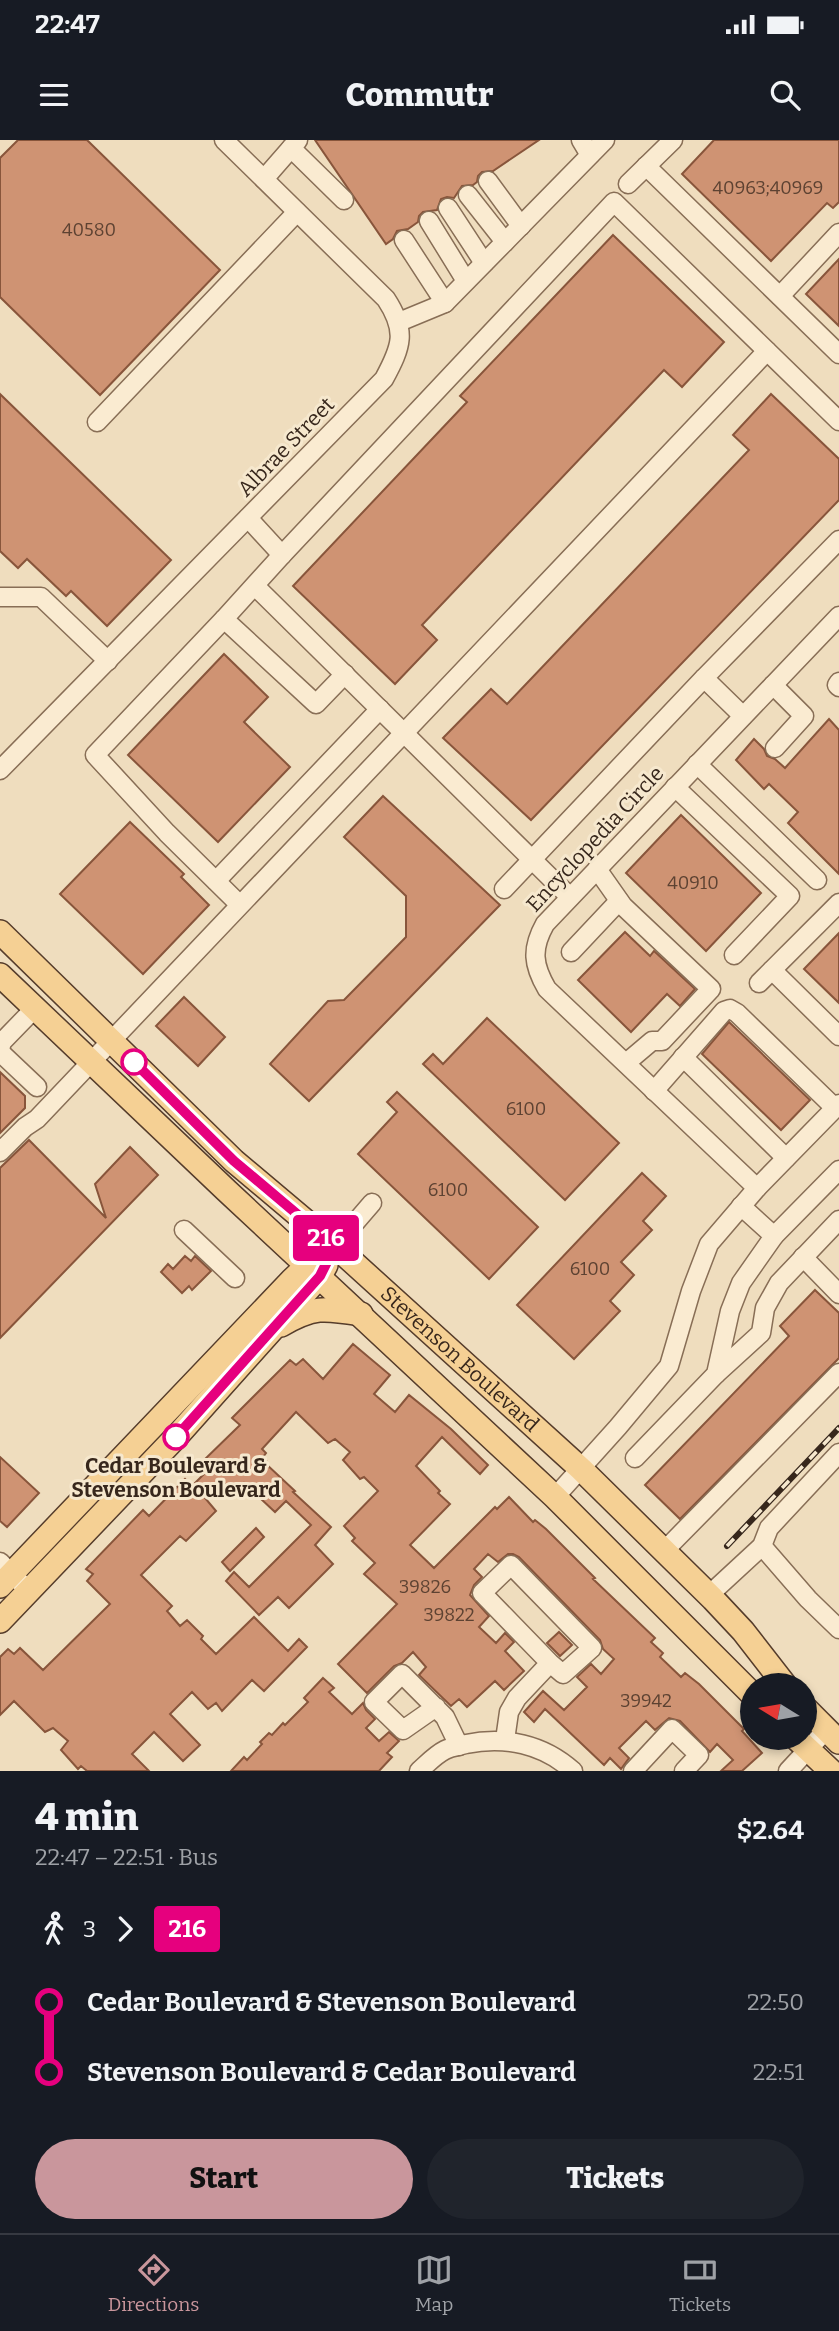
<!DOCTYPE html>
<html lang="en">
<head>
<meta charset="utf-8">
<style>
  body { margin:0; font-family:Bitter,serif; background:#20242c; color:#f1f3f6; height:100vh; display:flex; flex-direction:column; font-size:26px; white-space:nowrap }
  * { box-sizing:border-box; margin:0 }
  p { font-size:23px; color:#9ea1a6 }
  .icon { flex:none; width:38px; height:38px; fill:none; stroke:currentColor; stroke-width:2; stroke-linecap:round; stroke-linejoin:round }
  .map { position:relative; height:1631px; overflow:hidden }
  .drawer { display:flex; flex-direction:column; background:#171b24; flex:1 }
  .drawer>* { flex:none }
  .badge { padding:0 14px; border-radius:5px; font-size:24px; line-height:46px }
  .needle { width:46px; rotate:281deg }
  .fabs { position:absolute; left:740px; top:1533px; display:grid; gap:14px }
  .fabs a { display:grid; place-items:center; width:77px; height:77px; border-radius:50%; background:#171b24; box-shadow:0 4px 10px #0003; font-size:35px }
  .map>.badge { position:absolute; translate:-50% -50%; box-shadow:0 0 0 4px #fff }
  .legs { display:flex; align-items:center; gap:10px; height:77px; padding:0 35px; font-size:23px }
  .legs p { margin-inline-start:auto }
  .headline { display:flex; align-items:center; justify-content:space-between; height:119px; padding:0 35px }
  h1 { font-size:38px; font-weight:800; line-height:52px }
  .action { display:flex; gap:14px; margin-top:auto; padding:14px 35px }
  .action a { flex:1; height:80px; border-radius:42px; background:#c9969c; color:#111; font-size:28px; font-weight:800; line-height:80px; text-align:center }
  .action a+a { background:#20242c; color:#f1f3f6 }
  ul { padding:0 35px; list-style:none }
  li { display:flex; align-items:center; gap:24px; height:70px; font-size:26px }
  li i { display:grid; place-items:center; width:10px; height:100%; margin:0 9px; background:currentColor }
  li i::after { content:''; width:18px; height:18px; margin:-9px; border:5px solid; border-radius:50%; background:#171b24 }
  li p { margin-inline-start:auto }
  li:first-child i { background:linear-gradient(#0000 50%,currentColor 0) }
  li:last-child i { background:linear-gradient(currentColor 50%,#0000 0) }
  .status { display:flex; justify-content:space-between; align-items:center; height:49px; padding:0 35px; background:#171b24; direction:ltr }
  .status svg { height:19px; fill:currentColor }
  header { display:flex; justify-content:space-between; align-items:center; height:91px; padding:0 35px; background:#171b24; font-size:32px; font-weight:800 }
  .tabs { display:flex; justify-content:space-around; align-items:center; height:98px; border-top:2px solid #363941; background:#171b24; font-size:19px; color:#9ea1a6 }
  .tabs a { display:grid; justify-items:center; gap:4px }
  .tabs .on { color:#c9969c }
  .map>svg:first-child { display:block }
  .building { fill:#cf9373; stroke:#88553b; stroke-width:2 }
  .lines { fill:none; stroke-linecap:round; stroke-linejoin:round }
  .minor-casing { stroke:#886e56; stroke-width:21 }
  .major-casing { stroke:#553c2b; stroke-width:26 }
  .minor { stroke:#faebd1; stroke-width:18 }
  .major { stroke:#f5d094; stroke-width:23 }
  .rail-casing { stroke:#37271c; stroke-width:6 }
  .rail { stroke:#f6e8ce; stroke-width:3.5; stroke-dasharray:10; stroke-linecap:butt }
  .line-1-casing { stroke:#fff; stroke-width:16 }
  .line-1 { stroke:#e6007e; stroke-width:10 }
  .stop-1-dot { fill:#fff; stroke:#e6007e; stroke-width:3.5 }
  .labels { text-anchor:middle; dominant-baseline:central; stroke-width:6; stroke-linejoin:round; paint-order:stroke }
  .number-label { font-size:18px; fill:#5d4232 }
  .street-label { font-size:21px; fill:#37271c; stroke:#f6e8ce }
  .stop-label { font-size:21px; font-weight:bold; fill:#37271c; stroke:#f6e8ce }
</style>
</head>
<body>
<div class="status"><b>22:47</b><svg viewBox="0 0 49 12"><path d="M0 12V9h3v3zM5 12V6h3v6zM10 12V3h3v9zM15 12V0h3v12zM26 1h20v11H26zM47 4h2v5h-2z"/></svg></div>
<header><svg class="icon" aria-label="menu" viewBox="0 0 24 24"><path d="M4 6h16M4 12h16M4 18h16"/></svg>Commutr<svg class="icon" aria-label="search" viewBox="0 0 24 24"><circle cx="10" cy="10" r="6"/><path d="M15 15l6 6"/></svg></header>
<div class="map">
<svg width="839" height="1631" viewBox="0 0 839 1631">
  <rect width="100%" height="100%" fill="#efddbe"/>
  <g class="building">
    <polygon points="18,0 87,0 220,130 100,255 0,157 0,18"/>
    <polygon points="315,0 539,0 493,31 482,32 478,36 477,42 473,45 462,46 454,58 447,57 441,59 437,70 423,72 419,76 418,82 408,89 397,91 393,99 386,104"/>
    <polygon points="714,0 839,0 839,62 833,68 827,63 771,121 682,34"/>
    <polygon points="613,95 724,202 682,247 664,230 422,485 437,500 395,544 293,446 467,262 460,256"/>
    <polygon points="839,119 839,186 806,154"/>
    <polygon points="0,254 171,420 107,486 71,451 66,456 27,419 18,428 0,411"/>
    <polygon points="771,254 839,319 839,360 531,680 443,598 491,549 507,564 749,310 733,295"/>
    <polygon points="224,514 268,557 244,582 290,627 218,702 128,615"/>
    <polygon points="829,579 839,590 839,734 788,683 798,672 769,644 764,649 736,620 754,599 764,609 767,616 775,619 785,628"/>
    <polygon points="383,656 500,765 309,961 270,924 328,861 344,860 406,797 406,756 344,697"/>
    <polygon points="681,675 761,753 706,811 626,733"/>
    <polygon points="130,682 184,734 181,737 209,765 143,834 60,754"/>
    <polygon points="625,792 650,816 654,811 695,849 680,866 667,854 631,892 578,840"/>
    <polygon points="839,793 839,863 804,829"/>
    <polygon points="184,857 225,897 198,926 156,886"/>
    <polygon points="487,878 619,1003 565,1060 423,924 433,914 443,924"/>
    <polygon points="729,882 810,960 781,990 702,914"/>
    <polygon points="0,932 25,956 25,968 0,993"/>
    <polygon points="397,952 538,1087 489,1139 358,1014 397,972 387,962"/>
    <polygon points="29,1000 106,1078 95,1044 130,1007 158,1035 0,1198 0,1028"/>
    <polygon points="642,1033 666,1056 643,1081 652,1090 621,1122 634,1135 610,1161 620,1171 574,1219 517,1165"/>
    <polygon points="185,1116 191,1121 195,1116 211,1131 192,1150 189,1146 182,1153 161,1132 168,1124 173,1129"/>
    <polygon points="815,1150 839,1173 839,1218 680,1379 645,1345 789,1196 780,1186"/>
    <polygon points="353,1204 390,1235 374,1254 395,1272 409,1255 451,1289 488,1325 480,1334 442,1297 416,1326 440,1351 438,1353 450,1364 410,1405 434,1428 495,1367 497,1369 509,1357 533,1382 535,1380 546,1389 595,1438 593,1439 655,1498 651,1502 663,1513 660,1517 681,1537 685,1533 699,1544 744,1589 742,1591 762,1613 742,1631 721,1631 733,1620 717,1604 710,1612 680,1581 669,1578 655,1590 646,1581 619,1608 629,1618 621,1629 610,1618 604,1625 545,1569 534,1582 524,1572 543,1551 564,1570 587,1547 577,1537 591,1524 601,1534 614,1519 603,1509 600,1500 519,1417 513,1414 508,1414 498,1422 488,1414 474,1429 482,1437 474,1445 470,1455 489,1476 479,1487 496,1503 505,1493 514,1502 505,1511 524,1531 504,1550 495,1541 467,1567 459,1559 451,1566 419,1535 426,1527 413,1512 402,1523 394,1526 367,1553 338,1524 397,1464 364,1434 375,1423 352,1401 355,1398 344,1386 378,1351 364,1337 360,1339 343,1320 350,1312 335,1299 328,1303 296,1272 262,1309 266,1313 263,1317 267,1322 265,1323 295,1351 293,1352 331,1387 315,1405 333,1424 289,1468 278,1457 259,1475 226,1441 234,1432 249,1447 311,1385 286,1361 275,1372 244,1343 234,1353 221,1340 205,1358 216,1371 186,1401 180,1396 141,1435 172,1466 167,1471 180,1486 187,1480 203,1496 201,1499 216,1514 254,1477 288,1511 299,1499 307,1507 264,1551 252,1540 222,1571 216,1563 208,1569 192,1552 170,1574 200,1605 183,1621 154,1592 132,1614 149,1631 87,1631 81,1626 78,1629 61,1610 68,1601 53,1588 45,1592 14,1561 0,1575 0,1517 8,1509 14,1514 20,1508 43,1530 110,1464 87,1441 93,1434 86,1429 143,1370 149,1376 185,1339 192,1346 209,1329 202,1322 240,1285 232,1278 290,1220 296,1225 303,1219 323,1239"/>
    <polygon points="0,1317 39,1353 7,1387 0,1381"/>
    <polygon points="256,1388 264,1397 230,1431 222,1422"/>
    <polygon points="559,1492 572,1505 560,1516 547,1503"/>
    <polygon points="323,1538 334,1548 329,1552 352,1574 363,1563 366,1570 375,1579 366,1588 379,1601 389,1592 399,1601 387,1613 392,1617 379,1631 231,1631 244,1617 247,1620 262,1604 260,1602 269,1593 272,1595 283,1583 285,1585 308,1562 304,1558"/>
  </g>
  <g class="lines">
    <g class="minor-casing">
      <g id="minor">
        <polyline points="581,0 590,15"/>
        <polyline points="291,8 344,60"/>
        <polyline points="646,26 839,214"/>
        <polyline points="264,39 298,0"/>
        <polyline points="488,41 521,86"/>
        <polyline points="628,44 673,0"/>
        <polyline points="468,55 505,102"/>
        <polyline points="448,68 484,123"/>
        <polyline points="429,81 466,141"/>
        <polyline points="404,100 445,163"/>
        <polyline points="780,156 839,93"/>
        <polyline points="399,182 445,163 605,0"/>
        <polyline points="97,282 297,72"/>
        <polyline points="248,378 282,415"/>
        <polyline points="255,446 570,757"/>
        <polyline points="0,457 41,457 108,521"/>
        <path d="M839,476L545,784C531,809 533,825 547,849L757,1048L839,964"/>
        <polyline points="224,479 95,615 167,693 239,764"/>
        <polyline points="345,534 316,564 224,479 282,415 614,62 839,281"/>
        <polyline points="839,542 837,545 839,547"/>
        <polyline points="773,545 804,576 775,608"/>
        <polyline points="743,576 704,538 839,400"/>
        <polyline points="697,624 817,740"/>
        <path d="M0,630L384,239C402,206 407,191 386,159L224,0"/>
        <polyline points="675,647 790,756 734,815"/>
        <polyline points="597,729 623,766 711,849 662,901 652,901 626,923"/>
        <polyline points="216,741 380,569"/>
        <polyline points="504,749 704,538"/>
        <polyline points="571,812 619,761"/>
        <polyline points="772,830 839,896"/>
        <polyline points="759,843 839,763"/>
        <polyline points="0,909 2,902 35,868"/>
        <polyline points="0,912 37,947"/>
        <polyline points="683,917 786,1018"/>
        <polyline points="654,951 724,871 730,869 737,873 835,968"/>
        <polyline points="0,1012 25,987 37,979 767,211"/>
        <polyline points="184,1090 235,1138"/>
        <polyline points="774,1096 839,1030"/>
        <polyline points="335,1106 372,1063"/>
        <polyline points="803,1117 839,1154"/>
        <polyline points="716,1234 761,1193 765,1168 779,1143 839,1080"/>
        <polyline points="635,1318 716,1234 730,1171 741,1143 774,1096 741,1066"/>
        <polyline points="555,1357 618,1287 669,1226 691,1151 709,1104 757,1048"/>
        <polyline points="762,1406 808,1459 839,1489"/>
        <polyline points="664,1411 839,1233"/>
        <polyline points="0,1422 29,1451"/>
        <polyline points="709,1455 762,1406 769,1388 839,1313"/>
        <polyline points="436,1567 403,1590 374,1562 402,1534 445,1577 459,1606"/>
        <polyline points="505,1600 509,1572 517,1558 550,1523 482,1453 511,1425 592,1508 563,1534 550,1523"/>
        <path d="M419,1631C427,1624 435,1615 445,1610C451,1607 459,1606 466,1604C505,1596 543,1604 573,1631"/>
        <polyline points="633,1631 672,1589 699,1615 684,1631"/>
        <polyline points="788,1631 826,1590"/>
      </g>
    </g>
    <g class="major-casing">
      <g id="major">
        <path id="s1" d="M0,792L234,1021L335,1106L581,1329L713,1459L743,1491L785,1545"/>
        <polyline points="0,835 227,1051 555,1357 752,1554"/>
        <path d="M281,1185C314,1166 324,1168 361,1174"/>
        <polyline points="0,1446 292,1140 308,1125 321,1116"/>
        <polyline points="0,1481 176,1297 320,1136 326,1125"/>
        <polyline points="805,1568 839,1602"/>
        <polyline points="796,1598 831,1631"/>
      </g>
    </g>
    <use href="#minor" class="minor"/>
    <use href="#major" class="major"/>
    <g class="rail-casing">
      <polyline id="rail" points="727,1406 839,1288"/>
    </g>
    <use href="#rail" class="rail"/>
  </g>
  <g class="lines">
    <g class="line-1-casing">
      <polyline id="line-1" points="134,922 234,1021 335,1106 320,1136 176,1297"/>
    </g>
    <use href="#line-1" class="line-1"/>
  </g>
  <g class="stop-1-dot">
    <circle cx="134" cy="922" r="12"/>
    <circle cx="176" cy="1297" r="12"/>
  </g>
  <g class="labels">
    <g class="number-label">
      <text x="768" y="48">40963;40969</text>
      <text x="89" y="90">40580</text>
      <text x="693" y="743">40910</text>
      <text x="526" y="969">6100</text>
      <text x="448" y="1050">6100</text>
      <text x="590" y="1129">6100</text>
      <text x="425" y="1447">39826</text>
      <text x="449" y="1475">39822</text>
      <text x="646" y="1561">39942</text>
    </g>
    <g class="street-label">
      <text transform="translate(286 307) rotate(-46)">Albrae Street</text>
      <text transform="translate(595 699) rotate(-47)">Encyclopedia Circle</text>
      <text stroke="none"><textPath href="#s1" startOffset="628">Stevenson Boulevard</textPath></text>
    </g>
    <g class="stop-label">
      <text x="176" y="1326">Cedar Boulevard &amp;<tspan x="176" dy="24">Stevenson Boulevard</tspan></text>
    </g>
  </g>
</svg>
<div class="fabs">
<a><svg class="needle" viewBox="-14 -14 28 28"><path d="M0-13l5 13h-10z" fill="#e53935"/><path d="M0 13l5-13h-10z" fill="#9ea1a6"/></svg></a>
</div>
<b class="badge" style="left:326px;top:1098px;background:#e6007e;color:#fff">216</b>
</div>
<section class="drawer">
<div class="headline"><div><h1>4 min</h1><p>22:47 – 22:51 · Bus</p></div><b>$2.64</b></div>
<div class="legs"><svg class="icon" aria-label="walk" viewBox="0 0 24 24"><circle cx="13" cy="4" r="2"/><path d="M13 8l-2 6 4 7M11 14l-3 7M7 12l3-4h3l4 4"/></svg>3<svg class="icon" aria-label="forward" viewBox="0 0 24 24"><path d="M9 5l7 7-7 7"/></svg><b class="badge" style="background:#e6007e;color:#fff">216</b></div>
<ul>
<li><i style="color:#e6007e"></i><b>Cedar Boulevard &amp; Stevenson Boulevard</b><p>22:50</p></li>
<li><i style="color:#e6007e"></i><b>Stevenson Boulevard &amp; Cedar Boulevard</b><p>22:51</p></li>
</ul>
<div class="action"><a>Start</a><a>Tickets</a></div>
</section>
<nav class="tabs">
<a class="on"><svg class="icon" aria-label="directions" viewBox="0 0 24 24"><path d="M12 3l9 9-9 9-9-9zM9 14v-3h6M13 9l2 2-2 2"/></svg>Directions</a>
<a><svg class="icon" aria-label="map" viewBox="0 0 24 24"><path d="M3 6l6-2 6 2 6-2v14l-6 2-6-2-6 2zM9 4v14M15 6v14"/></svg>Map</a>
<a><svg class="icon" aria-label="tickets" viewBox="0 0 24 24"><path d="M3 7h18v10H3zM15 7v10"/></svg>Tickets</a>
</nav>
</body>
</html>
